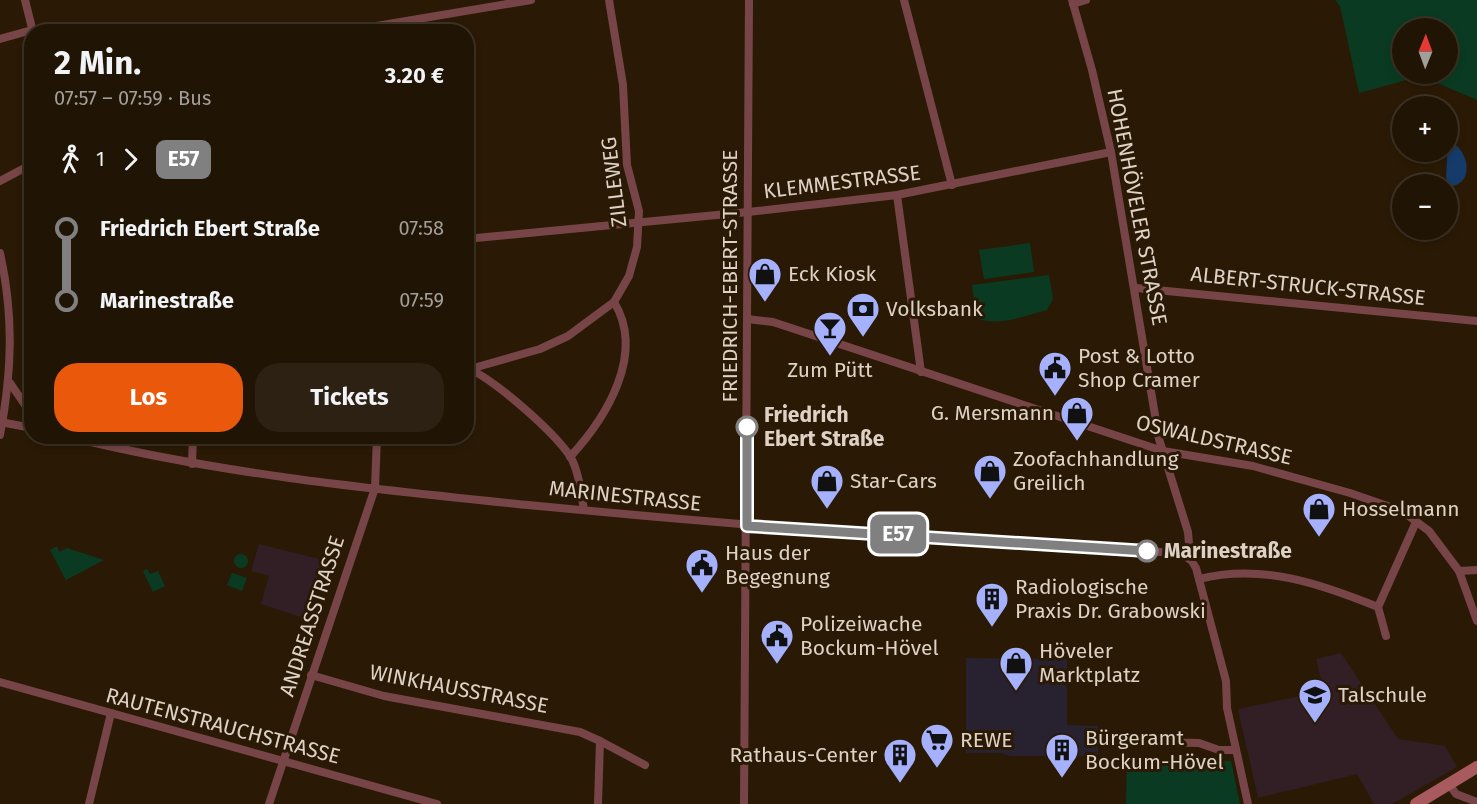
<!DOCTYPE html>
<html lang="de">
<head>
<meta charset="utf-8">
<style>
  body { margin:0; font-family:"Fira Sans",sans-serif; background:#2d2113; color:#f1f3f6; height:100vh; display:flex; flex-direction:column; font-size:22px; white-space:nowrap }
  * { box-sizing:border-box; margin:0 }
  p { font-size:20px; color:#a29e9a }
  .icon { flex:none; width:33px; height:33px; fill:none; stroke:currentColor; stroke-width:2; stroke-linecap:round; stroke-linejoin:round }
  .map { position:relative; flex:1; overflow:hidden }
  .drawer { position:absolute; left:24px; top:24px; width:450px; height:420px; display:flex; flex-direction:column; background:#201404; border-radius:24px; box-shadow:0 3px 9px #0003,0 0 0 2px #3d3326 }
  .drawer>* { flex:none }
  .badge { padding:0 12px; border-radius:9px; font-size:21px; line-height:39px }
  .needle { width:39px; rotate:1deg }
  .fabs { position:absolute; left:1392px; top:18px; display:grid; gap:12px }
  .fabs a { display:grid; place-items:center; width:66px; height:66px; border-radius:50%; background:#201404; box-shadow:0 3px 9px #0003,0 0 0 2px #3d3326; font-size:30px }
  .map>.badge { position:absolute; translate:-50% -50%; box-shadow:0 0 0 3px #fff }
  .legs { display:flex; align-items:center; gap:9px; height:66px; padding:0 30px; font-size:20px }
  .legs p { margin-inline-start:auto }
  .head { display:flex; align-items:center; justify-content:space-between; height:102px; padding:0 30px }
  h1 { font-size:33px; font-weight:700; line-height:45px }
  .action { display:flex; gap:12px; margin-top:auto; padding:12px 30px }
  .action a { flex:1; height:69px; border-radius:24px; background:#ea580c; color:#fff; font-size:24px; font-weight:700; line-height:69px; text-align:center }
  .action a+a { background:#2d2113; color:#f1f3f6 }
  ul { padding:0 30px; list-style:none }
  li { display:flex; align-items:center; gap:21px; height:72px; font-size:22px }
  li i { display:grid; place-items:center; width:9px; height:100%; margin:0 8px; background:currentColor }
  li i::after { content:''; width:15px; height:15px; margin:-8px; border:4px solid; border-radius:50%; background:#201404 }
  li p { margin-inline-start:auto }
  li:first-child i { background:linear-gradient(#0000 50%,currentColor 0) }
  li:last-child i { background:linear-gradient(currentColor 50%,#0000 0) }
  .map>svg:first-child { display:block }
  .commercial { fill:#282130 }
  .education { fill:#311f25 }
  .green { fill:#0a3b22; fill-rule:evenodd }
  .water { fill:#153b6a }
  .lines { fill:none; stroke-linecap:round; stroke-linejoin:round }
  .street { stroke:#774547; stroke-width:8 }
  .secondary { stroke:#a95a5e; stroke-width:12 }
  .line-1-casing { stroke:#fff; stroke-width:14 }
  .line-1 { stroke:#808080; stroke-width:9 }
  .stop-1-dot { fill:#fff; stroke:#808080; stroke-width:3 }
  .labels { text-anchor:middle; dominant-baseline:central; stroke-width:6; stroke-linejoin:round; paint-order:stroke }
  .street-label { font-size:21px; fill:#ddd2c5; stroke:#2a1a05 }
  .poi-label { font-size:21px; fill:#ddd2c5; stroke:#2a1a05; text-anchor:start }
  .stop-label { font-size:21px; font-weight:bold; fill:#ddd2c5; stroke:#2a1a05; text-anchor:start }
</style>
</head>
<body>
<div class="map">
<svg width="1477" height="804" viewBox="0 0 1477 804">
  <rect width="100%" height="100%" fill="#2a1a05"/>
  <polygon class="commercial" points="966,658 1067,659 1067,725 1098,726 1098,756 1010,756 1002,753 966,753"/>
  <g class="education">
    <polygon points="259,544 323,560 307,619 261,604 269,576 251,571"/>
    <polygon points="1341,653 1398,739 1445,746 1457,767 1392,804 1374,804 1357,774 1258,798 1238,709 1324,691 1316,659"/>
  </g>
  <g class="green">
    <path d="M1335,0H1477V100L1421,76L1359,93L1340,6ZM1402,28H1448V74H1402Z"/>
    <polygon points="1030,243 1034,272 984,279 979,250"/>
    <path d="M1049,275L1053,299L1047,310C1025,316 997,327 976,318L972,285Z"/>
    <polygon points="57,546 59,552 67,548 104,560 66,580 50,550"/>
    <circle cx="241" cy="561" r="7"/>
    <polygon points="147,569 150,574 158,571 165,586 153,592 143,571"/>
    <polygon points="232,573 247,578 242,591 227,585"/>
    <polygon points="1127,758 1231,761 1240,804 1126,804"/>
  </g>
  <path class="water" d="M1453,143C1468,152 1474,181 1453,186L1449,185L1446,177L1448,145Z"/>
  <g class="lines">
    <g class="street">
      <polyline points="25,0 33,32"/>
      <polyline points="904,0 952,185"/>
      <polyline points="1072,0 1092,70 1111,152 1159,439 1188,532 1189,544 1186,555"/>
      <polyline points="1073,4 1086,0"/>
      <polyline points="341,32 531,0"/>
      <polyline points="0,39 32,30"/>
      <polyline points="0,181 32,164"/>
      <polyline points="897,195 921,372"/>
      <polyline points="466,239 748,212 897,195 1111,152"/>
      <path d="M0,253C14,316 12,372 0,435"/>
      <polyline points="1136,288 1477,321"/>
      <polyline points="747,319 773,322 1163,451 1253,466 1350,493 1402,511 1429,531 1459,571 1477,621"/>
      <path d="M468,368C497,382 552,430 570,456C579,471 581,494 584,510"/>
      <polyline points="470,369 540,349 568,336 614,302 629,276 637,247 639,211 627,165 623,85 609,0"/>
      <polyline points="10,383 32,415"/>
      <polyline points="0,422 32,428"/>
      <path d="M66,436C218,474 372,489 528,505C744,526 962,542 1179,553L1191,560L1196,568L1226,681L1227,708L1248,804"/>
      <path d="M570,457C606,418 646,354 614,302"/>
      <polyline points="192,464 193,436"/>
      <polyline points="1459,571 1477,570"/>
      <path d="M1199,579C1262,563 1321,584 1378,607L1416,522"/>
      <polyline points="1378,607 1386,636"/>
      <polyline points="311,675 384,696 580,732 600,741 598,804"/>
      <polyline points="0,682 437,804"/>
      <polyline points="600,741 645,765"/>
      <polyline points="1098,741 1199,743 1219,750 1236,750"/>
      <polyline points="1449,784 1456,794 1477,802"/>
      <polyline points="89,804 111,713"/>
      <polyline points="269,804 375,488 377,436"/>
      <polyline points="744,804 749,0"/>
    </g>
    <polyline class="secondary" points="1416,804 1477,767"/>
  </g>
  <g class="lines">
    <g class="line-1-casing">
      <polyline id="line-1" points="747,427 747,526 1147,551"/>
    </g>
    <use href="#line-1" class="line-1"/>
  </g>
  <defs>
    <g id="shop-pin" transform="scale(1.725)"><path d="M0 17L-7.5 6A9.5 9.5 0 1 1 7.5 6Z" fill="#a5b1fc" stroke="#2a1a05"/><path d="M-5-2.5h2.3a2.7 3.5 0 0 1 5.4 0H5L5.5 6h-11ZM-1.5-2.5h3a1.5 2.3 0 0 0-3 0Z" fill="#111"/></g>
    <g id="bank-pin" transform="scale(1.725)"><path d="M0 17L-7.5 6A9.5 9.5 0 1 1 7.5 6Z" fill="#a5b1fc" stroke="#2a1a05"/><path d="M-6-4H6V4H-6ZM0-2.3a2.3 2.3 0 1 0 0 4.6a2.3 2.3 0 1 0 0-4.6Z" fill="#111"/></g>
    <g id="bar-pin" transform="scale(1.725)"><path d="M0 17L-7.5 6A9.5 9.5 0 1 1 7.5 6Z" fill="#a5b1fc" stroke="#2a1a05"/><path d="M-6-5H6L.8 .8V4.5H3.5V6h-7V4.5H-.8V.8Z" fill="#111"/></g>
    <g id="civic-pin" transform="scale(1.725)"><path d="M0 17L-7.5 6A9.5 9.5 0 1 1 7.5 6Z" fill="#a5b1fc" stroke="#2a1a05"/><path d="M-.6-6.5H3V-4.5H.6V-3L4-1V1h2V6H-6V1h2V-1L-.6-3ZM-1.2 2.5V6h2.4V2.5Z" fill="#111"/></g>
    <g id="building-pin" transform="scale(1.725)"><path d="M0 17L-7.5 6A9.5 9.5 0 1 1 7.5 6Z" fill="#a5b1fc" stroke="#2a1a05"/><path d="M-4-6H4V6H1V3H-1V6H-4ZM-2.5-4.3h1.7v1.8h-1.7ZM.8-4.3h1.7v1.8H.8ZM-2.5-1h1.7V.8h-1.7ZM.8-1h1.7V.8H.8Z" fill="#111"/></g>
    <g id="school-pin" transform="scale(1.725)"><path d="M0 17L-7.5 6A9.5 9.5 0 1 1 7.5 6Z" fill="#a5b1fc" stroke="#2a1a05"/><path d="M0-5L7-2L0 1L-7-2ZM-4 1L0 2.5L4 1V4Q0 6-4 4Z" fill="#111"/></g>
    <g id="supermarket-pin" transform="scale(1.725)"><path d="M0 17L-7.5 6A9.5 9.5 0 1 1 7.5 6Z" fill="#a5b1fc" stroke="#2a1a05"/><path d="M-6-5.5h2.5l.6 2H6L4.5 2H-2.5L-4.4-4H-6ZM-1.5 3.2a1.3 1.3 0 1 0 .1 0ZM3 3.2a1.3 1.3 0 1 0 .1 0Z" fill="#111"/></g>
  </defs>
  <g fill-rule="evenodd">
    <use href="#shop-pin" x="765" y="274"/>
    <use href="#bank-pin" x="863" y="309"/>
    <use href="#bar-pin" x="830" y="328"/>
    <use href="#civic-pin" x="1055" y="368"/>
    <use href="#shop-pin" x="1077" y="413"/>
    <use href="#shop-pin" x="990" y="471"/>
    <use href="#shop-pin" x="827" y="481"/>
    <use href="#shop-pin" x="1319" y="509"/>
    <use href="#civic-pin" x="702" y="565"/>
    <use href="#building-pin" x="992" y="599"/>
    <use href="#civic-pin" x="777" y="636"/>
    <use href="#shop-pin" x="1016" y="663"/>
    <use href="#school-pin" x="1315" y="695"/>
    <use href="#supermarket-pin" x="937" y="740"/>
    <use href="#building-pin" x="1062" y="750"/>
    <use href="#building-pin" x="900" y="755"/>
  </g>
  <g class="stop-1-dot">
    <circle cx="747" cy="427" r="10"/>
    <circle cx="1147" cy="551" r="10"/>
  </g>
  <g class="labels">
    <g class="street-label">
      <text transform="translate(614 182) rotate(-97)">ZILLEWEG</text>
      <text transform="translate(842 182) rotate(-7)">KLEMMESTRASSE</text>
      <text transform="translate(1137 207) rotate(79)">HOHENHÖVELER STRASSE</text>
      <text transform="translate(730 276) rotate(-90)">FRIEDRICH-EBERT-STRASSE</text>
      <text transform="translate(1308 286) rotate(6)">ALBERT-STRUCK-STRASSE</text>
      <text transform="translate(1214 440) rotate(13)">OSWALDSTRASSE</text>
      <text transform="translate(625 496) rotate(6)">MARINESTRASSE</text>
      <text transform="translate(312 616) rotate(-72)">ANDREASSTRASSE</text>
      <text transform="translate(459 689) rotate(11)">WINKHAUSSTRASSE</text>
      <text transform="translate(223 726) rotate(15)">RAUTENSTRAUCHSTRASSE</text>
    </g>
    <g class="poi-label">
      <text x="788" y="274">Eck Kiosk</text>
      <text x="886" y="309">Volksbank</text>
      <text x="1078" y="356">Post &amp; Lotto<tspan x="1078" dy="24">Shop Cramer</tspan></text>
      <text x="830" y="370" text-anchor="middle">Zum Pütt</text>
      <text x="1054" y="413" text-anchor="end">G. Mersmann</text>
      <text x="1013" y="459">Zoofachhandlung<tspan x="1013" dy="24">Greilich</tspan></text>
      <text x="850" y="481">Star-Cars</text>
      <text x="1342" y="509">Hosselmann</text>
      <text x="725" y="553">Haus der<tspan x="725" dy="24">Begegnung</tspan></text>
      <text x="1015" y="587">Radiologische<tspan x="1015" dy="24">Praxis Dr. Grabowski</tspan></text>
      <text x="800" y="624">Polizeiwache<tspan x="800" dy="24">Bockum-Hövel</tspan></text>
      <text x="1039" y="651">Höveler<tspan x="1039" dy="24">Marktplatz</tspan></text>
      <text x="1338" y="695">Talschule</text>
      <text x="1085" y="738">Bürgeramt<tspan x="1085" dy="24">Bockum-Hövel</tspan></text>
      <text x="960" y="740">REWE</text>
      <text x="877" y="755" text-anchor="end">Rathaus-Center</text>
    </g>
    <g class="stop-label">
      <text x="764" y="415">Friedrich<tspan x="764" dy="24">Ebert Straße</tspan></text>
      <text x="1164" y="551">Marinestraße</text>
    </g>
  </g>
</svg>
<div class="fabs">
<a><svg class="needle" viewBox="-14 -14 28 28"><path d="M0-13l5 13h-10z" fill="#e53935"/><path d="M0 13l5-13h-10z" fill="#a29e9a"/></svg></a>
<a>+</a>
<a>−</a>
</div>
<b class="badge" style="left:898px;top:534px;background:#808080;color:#fff">E57</b>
<section class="drawer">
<div class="head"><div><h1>2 Min.</h1><p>07:57 – 07:59 · Bus</p></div><b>3.20 €</b></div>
<div class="legs"><svg class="icon" aria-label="walk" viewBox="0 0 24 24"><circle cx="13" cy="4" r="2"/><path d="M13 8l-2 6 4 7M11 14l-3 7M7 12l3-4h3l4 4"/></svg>1<svg class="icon" aria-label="forward" viewBox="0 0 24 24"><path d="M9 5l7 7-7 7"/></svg><b class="badge" style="background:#808080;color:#fff">E57</b></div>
<ul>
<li><i style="color:#808080"></i><b>Friedrich Ebert Straße</b><p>07:58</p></li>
<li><i style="color:#808080"></i><b>Marinestraße</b><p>07:59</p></li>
</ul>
<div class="action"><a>Los</a><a>Tickets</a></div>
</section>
</div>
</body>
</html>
